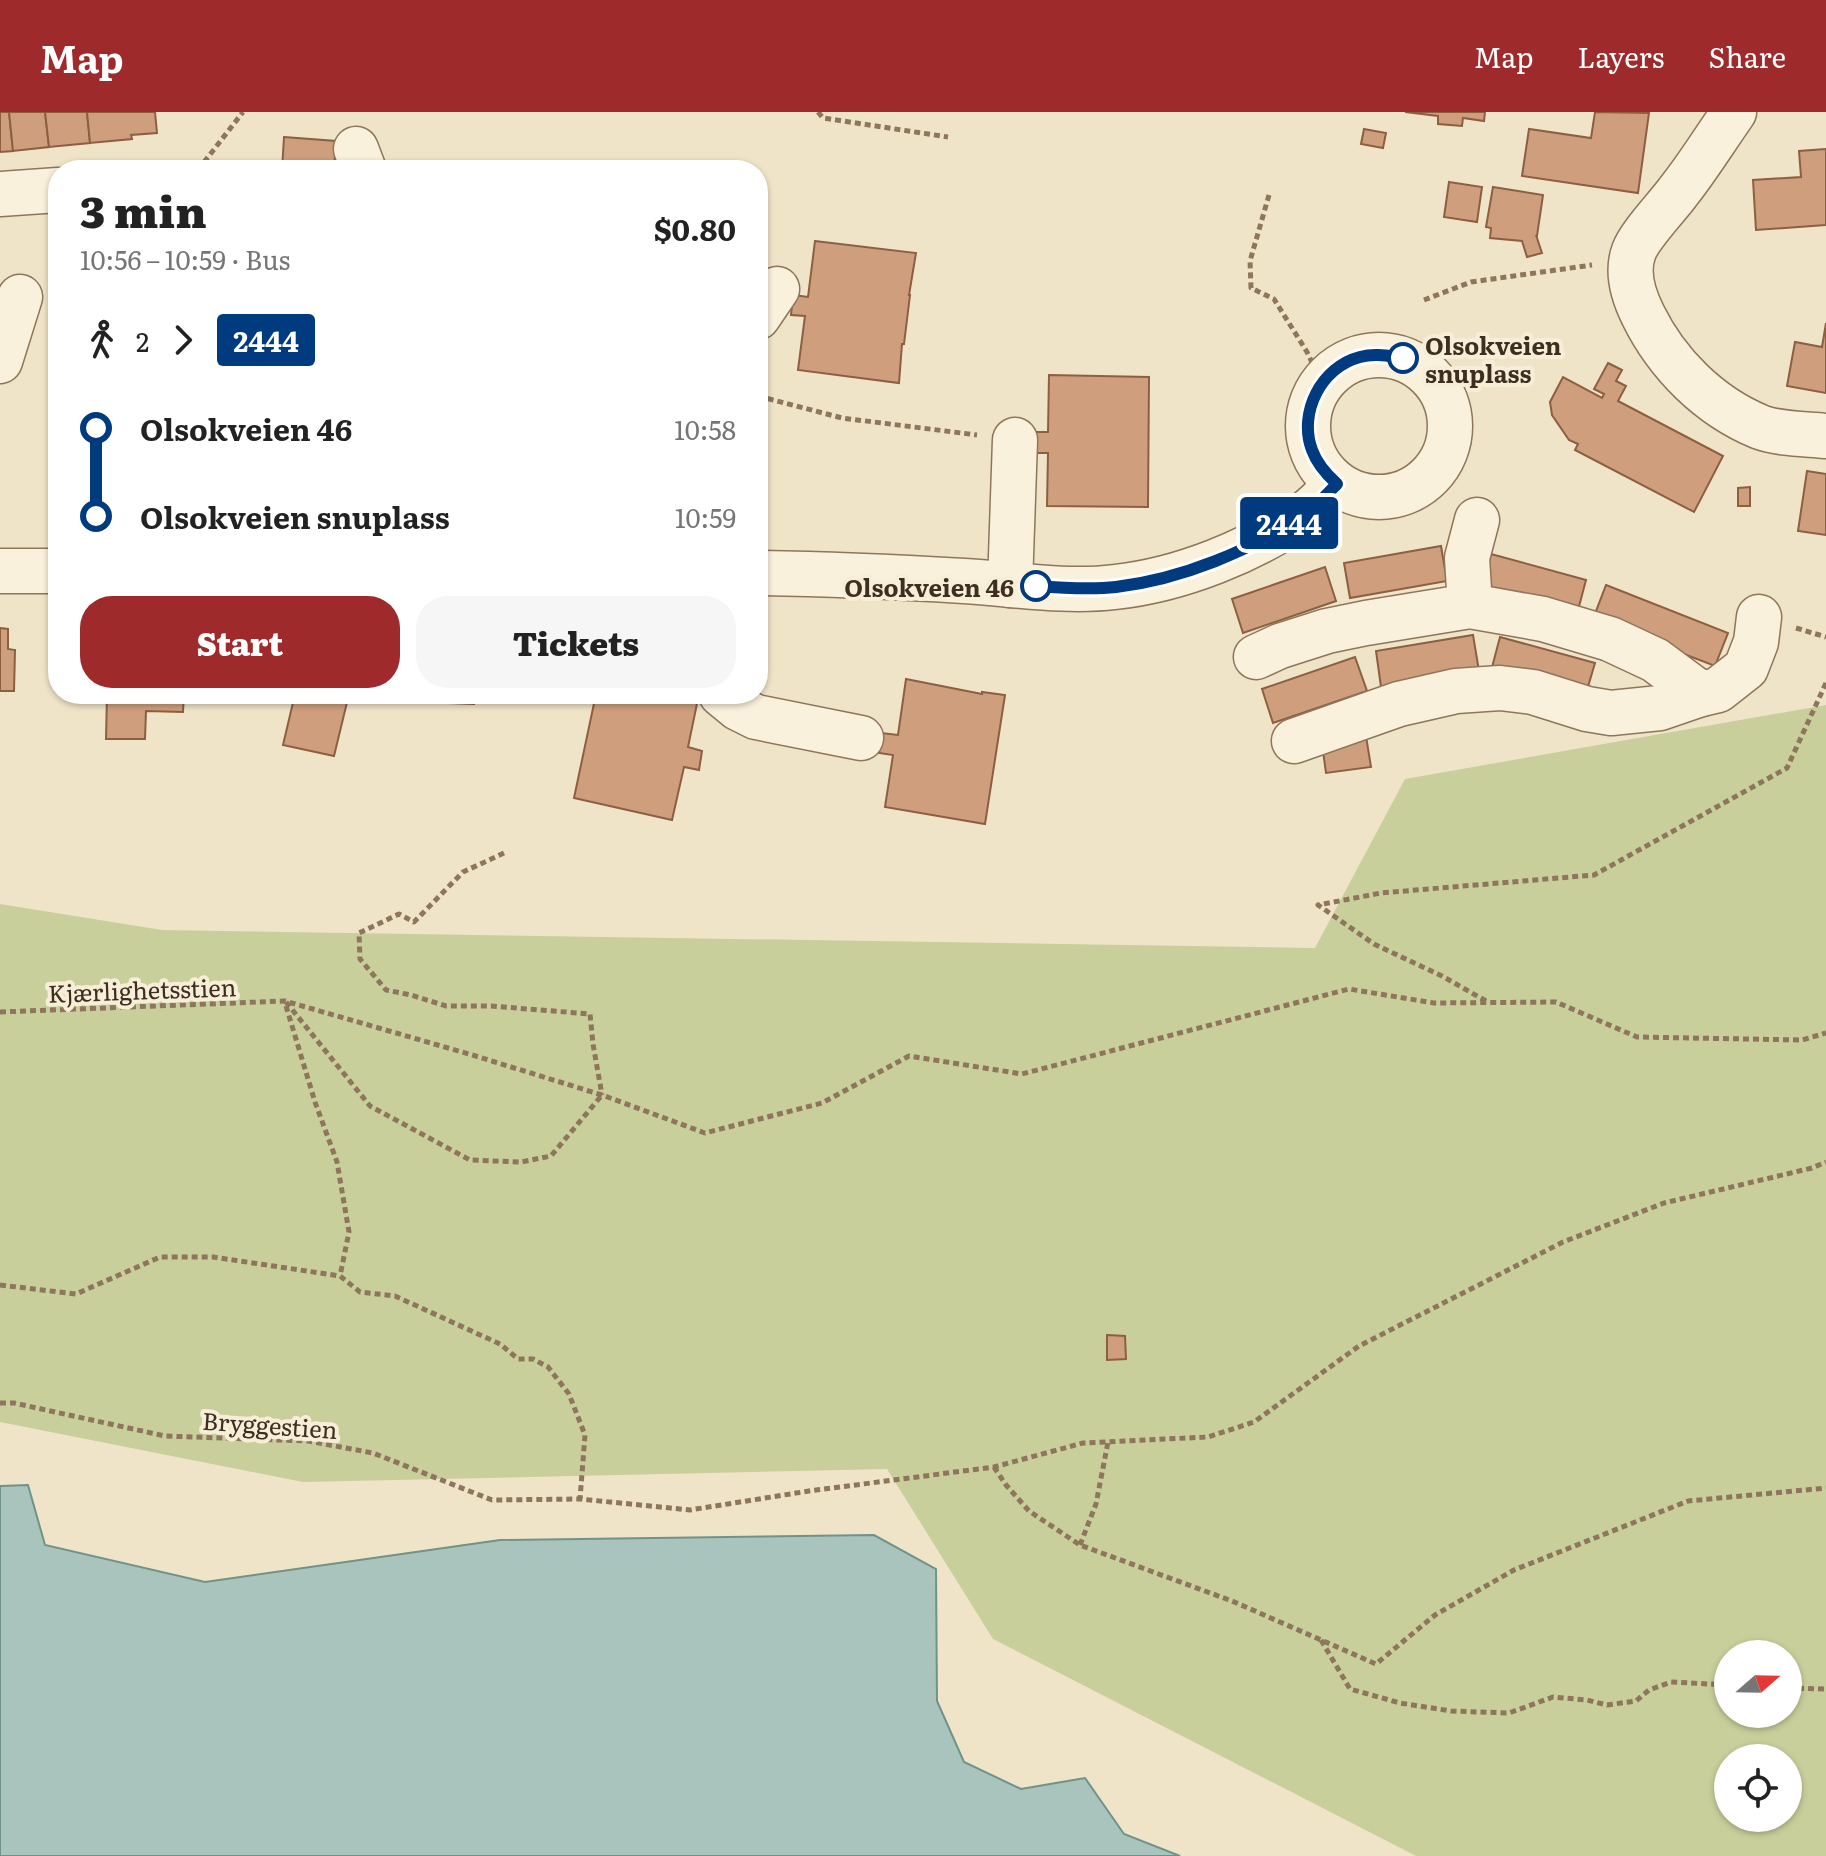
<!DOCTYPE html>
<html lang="en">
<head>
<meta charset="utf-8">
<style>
  body { margin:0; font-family:Literata,serif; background:#f6f6f6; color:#222; height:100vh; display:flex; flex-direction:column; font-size:30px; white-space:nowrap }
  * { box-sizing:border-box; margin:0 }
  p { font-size:26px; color:#767676 }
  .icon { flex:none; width:44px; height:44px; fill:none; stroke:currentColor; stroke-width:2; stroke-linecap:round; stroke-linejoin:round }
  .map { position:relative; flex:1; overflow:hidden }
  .drawer { position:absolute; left:48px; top:48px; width:720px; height:544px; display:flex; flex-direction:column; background:#fff; border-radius:32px; box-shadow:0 2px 6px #0004 }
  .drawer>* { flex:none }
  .badge { padding:0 16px; border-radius:6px; font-size:28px; line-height:52px }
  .needle { width:52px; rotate:70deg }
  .buttons { position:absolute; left:1714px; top:1528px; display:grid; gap:16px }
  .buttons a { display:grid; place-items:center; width:88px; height:88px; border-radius:50%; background:#fff; box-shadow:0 2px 6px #0004; font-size:40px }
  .map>.badge { position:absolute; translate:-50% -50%; box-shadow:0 0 0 4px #fff }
  .legs { display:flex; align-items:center; gap:12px; height:88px; padding:0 32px; font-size:26px }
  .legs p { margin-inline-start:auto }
  .overview { display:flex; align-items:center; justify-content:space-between; height:136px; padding:0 32px }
  h1 { font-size:44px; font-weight:800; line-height:60px }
  .action { display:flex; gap:16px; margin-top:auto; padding:16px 32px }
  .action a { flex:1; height:92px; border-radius:32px; background:#9e2a2b; color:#fff; font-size:32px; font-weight:800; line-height:92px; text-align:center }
  .action a+a { background:#f6f6f6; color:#222 }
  ul { padding:0 32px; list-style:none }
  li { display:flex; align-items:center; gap:28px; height:88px; font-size:30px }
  li i { display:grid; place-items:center; width:12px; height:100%; margin:0 10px; background:currentColor }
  li i::after { content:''; width:20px; height:20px; margin:-10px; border:6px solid; border-radius:50%; background:#fff }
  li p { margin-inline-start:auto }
  li:first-child i { background:linear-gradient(#0000 50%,currentColor 0) }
  li:last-child i { background:linear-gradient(currentColor 50%,#0000 0) }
  header { display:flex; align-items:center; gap:48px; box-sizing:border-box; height:112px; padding:0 40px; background:#9e2a2b; color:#fff }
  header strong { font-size:38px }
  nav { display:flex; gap:44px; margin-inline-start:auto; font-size:28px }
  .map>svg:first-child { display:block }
  .green { fill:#c9cf9b; fill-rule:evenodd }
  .water { fill:#a9c4bc; stroke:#6f938a; stroke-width:2 }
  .building { fill:#cf9f7d; stroke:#8d5f41; stroke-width:2 }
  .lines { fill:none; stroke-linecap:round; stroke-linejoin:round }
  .minor-casing { stroke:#8d765c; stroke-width:47 }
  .path { stroke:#8d765c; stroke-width:5; stroke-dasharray:6 4; stroke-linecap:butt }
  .minor { stroke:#faf1dc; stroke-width:44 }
  .line-1-casing { stroke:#fff; stroke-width:18 }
  .line-1 { stroke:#003b80; stroke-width:12 }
  .stop-1-dot { fill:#fff; stroke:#003b80; stroke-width:4 }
  .labels { text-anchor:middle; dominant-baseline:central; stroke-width:8; stroke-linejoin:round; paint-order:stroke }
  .stop-label { font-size:24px; font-weight:bold; fill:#3d2e20; stroke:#f7eed8; text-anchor:start }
  .street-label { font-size:24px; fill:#3d2e20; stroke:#f7eed8 }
</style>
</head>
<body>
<header>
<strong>Map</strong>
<nav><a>Map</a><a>Layers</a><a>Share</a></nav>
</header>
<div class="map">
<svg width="1826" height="1744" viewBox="0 0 1826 1744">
  <rect width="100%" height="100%" fill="#f0e4c8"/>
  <path class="green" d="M1826,593V1744H1416L993,1527L887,1357L303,1370L0,1310V792L162,818L1315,836L1405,667ZM1728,1542H1788V1602H1728ZM1728,1646H1788V1706H1728Z"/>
  <polygon class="water" points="28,1373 45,1433 205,1470 500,1428 874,1423 936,1457 937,1589 964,1650 1021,1677 1085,1666 1124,1722 1180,1744 0,1744 0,1374"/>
  <g class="building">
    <polygon points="0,0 9,0 13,39 0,40"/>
    <polygon points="9,0 45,0 49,35 13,39"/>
    <polygon points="45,0 87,0 90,31 49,35"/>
    <polygon points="87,0 155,0 157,21 131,23 132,27 90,31"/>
    <polygon points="1405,0 1485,0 1484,9 1463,6 1462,14 1438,12 1438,4"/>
    <polygon points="1595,0 1649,1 1638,81 1522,64 1529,17 1591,26"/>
    <polygon points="1364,17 1386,21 1383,36 1361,32"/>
    <polygon points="284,25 336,29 334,58 282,58"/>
    <polygon points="1826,37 1826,113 1756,118 1753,68 1801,65 1799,39"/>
    <polygon points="1449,70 1482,75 1477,110 1444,105"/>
    <polygon points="1493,75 1543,83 1537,124 1536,123 1542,141 1527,145 1522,129 1490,126 1491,116 1486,115"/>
    <polygon points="815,129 916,141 909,183 910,183 904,232 902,232 899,271 798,258 805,204 791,203 793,183 808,185"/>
    <polygon points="1826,211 1826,281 1787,274 1795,230 1822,235"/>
    <polygon points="1608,251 1622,258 1616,269 1626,274 1618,289 1723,344 1694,400 1575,338 1578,332 1569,328 1552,303 1550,290 1563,265 1602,286 1604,282 1594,277"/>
    <polygon points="1049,263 1149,265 1148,395 1047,394 1048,341 1033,341 1033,320 1048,320"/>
    <polygon points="1807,359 1826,362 1826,423 1798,419"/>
    <polygon points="1750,375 1750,394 1738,394 1738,376"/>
    <polygon points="1441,434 1447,469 1350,486 1344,451"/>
    <polygon points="1491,442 1586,468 1577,502 1482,477"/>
    <polygon points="1325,455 1336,489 1243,521 1232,487"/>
    <polygon points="1606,473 1728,521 1715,554 1593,507"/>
    <polygon points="0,516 8,517 8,537 15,538 14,579 0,579"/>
    <polygon points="1473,523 1479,559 1381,575 1376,539"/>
    <polygon points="1500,525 1595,551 1585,585 1491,559"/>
    <polygon points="1355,545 1367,579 1273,611 1262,577"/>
    <polygon points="906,567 982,582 982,580 1005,583 985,712 885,695 893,643 879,641 882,621 898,623"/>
    <polygon points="107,582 184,582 183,600 146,599 145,627 106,627"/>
    <polygon points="295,582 349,582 334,644 283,633"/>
    <polygon points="450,582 475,582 474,592 449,591"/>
    <polygon points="596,582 699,582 688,635 702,639 699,658 684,655 672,708 574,686"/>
    <polygon points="1365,618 1371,655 1326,661 1321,624"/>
    <polygon points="1107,1223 1125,1224 1126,1247 1107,1248"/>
  </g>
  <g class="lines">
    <g class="minor-casing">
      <g id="minor">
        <path d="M1734,0C1715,27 1698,55 1678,80C1667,95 1640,123 1634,139C1626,160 1634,185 1643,203C1667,252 1709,294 1760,315C1778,322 1806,322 1826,324"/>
        <polyline points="356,37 364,58"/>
        <polyline points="0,82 58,78"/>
        <polyline points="758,205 777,177"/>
        <circle cx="1379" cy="314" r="71"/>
        <polyline points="0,249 20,185"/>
        <polyline points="0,459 58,459"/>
        <path d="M758,461C827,462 895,465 964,469C1014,472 1065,481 1115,475C1180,468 1253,439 1306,401C1317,393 1327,382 1337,372"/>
        <polyline points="1010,473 1015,328"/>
        <polyline points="1470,494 1467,446 1477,408"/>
        <polyline points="1256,545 1280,534 1327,519 1366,511 1470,494 1543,507 1610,527 1655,548 1701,582"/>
        <polyline points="721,582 738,596 756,605 861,626"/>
        <polyline points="1294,629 1399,592 1456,579 1500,576 1533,580 1587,597 1611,601 1660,596 1701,582 1718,578 1746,556 1756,530 1759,505"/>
      </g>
    </g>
    <g class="path">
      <polyline points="818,0 823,6 948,25"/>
      <polyline points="198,58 243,0"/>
      <polyline points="1269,83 1250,149 1251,176 1274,187 1307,240 1322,271"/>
      <polyline points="1424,188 1471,170 1592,153"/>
      <polyline points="758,284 842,306 977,323"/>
      <polyline points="1796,516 1826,525"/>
      <polyline points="504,741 463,760 414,810 399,802 359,821 360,847 386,878 411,883 446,894 491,894 590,902 593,932 602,983"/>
      <polyline points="1486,889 1442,864 1374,832 1318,793 1381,781 1594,763 1787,656 1826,571"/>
      <polyline points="286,890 370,994 470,1048 521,1050 551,1044 602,983"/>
      <polyline points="286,894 315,990 337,1050 349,1120 340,1164"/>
      <polyline points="0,900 285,889 469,942 602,983 705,1021 822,991 909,944 1022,962 1349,877 1434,891 1556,890 1637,925 1802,928 1826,921"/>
      <polyline points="0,1173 76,1182 160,1145 213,1145 340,1164 360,1180 395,1184 500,1232 518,1247 533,1247 548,1255 569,1282 585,1323 580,1387"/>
      <polyline points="0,1291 14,1291 165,1324 308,1329 373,1341 492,1388 580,1387 690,1398 809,1379 994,1355 1083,1331 1208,1325 1254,1310 1359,1234 1563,1130 1664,1091 1812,1056 1826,1050"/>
      <polyline points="994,1355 1006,1373 1029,1399 1080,1433 1232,1489 1376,1552 1435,1503 1514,1458 1688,1389 1826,1376"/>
      <polyline points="1080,1433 1096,1392 1108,1330"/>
      <polyline points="1321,1528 1350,1577 1400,1591 1451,1599 1509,1601 1553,1585 1587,1588 1607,1593 1636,1589 1649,1578 1671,1570 1728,1573"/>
      <polyline points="1788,1576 1826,1577"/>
    </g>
    <use href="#minor" class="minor"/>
  </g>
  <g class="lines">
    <g class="line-1-casing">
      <path id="line-1" d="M1036,474C1062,476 1090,478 1116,475C1182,467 1250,439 1305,402C1317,394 1327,382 1337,372C1326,362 1317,352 1312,338C1298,301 1321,255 1360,245C1375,241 1388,244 1403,246"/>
    </g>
    <use href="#line-1" class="line-1"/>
  </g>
  <g class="stop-1-dot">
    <circle cx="1403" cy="246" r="14"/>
    <circle cx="1036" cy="474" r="14"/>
  </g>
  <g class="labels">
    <g class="stop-label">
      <text x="1425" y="232">Olsokveien<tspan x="1425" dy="28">snuplass</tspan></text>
      <text x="1014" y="474" text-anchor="end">Olsokveien 46</text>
    </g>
    <g class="street-label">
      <text transform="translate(142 877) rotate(-2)">Kjærlighetsstien</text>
      <text transform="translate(270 1312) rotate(4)">Bryggestien</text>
    </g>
  </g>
</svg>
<div class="buttons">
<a><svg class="needle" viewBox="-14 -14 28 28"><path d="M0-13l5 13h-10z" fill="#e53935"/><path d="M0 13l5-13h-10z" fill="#767676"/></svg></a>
<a><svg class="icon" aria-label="locate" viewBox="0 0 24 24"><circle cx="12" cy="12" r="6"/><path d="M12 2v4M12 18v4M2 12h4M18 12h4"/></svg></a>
</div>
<b class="badge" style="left:1289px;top:411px;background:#003b80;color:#fff">2444</b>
<section class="drawer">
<div class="overview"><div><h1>3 min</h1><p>10:56 – 10:59 · Bus</p></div><b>$0.80</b></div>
<div class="legs"><svg class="icon" aria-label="walk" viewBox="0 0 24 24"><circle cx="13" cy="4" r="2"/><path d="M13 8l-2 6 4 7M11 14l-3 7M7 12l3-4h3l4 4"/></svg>2<svg class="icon" aria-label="forward" viewBox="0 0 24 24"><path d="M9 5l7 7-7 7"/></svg><b class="badge" style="background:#003b80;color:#fff">2444</b></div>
<ul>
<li><i style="color:#003b80"></i><b>Olsokveien 46</b><p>10:58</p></li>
<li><i style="color:#003b80"></i><b>Olsokveien snuplass</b><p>10:59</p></li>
</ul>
<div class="action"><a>Start</a><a>Tickets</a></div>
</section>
</div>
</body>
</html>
